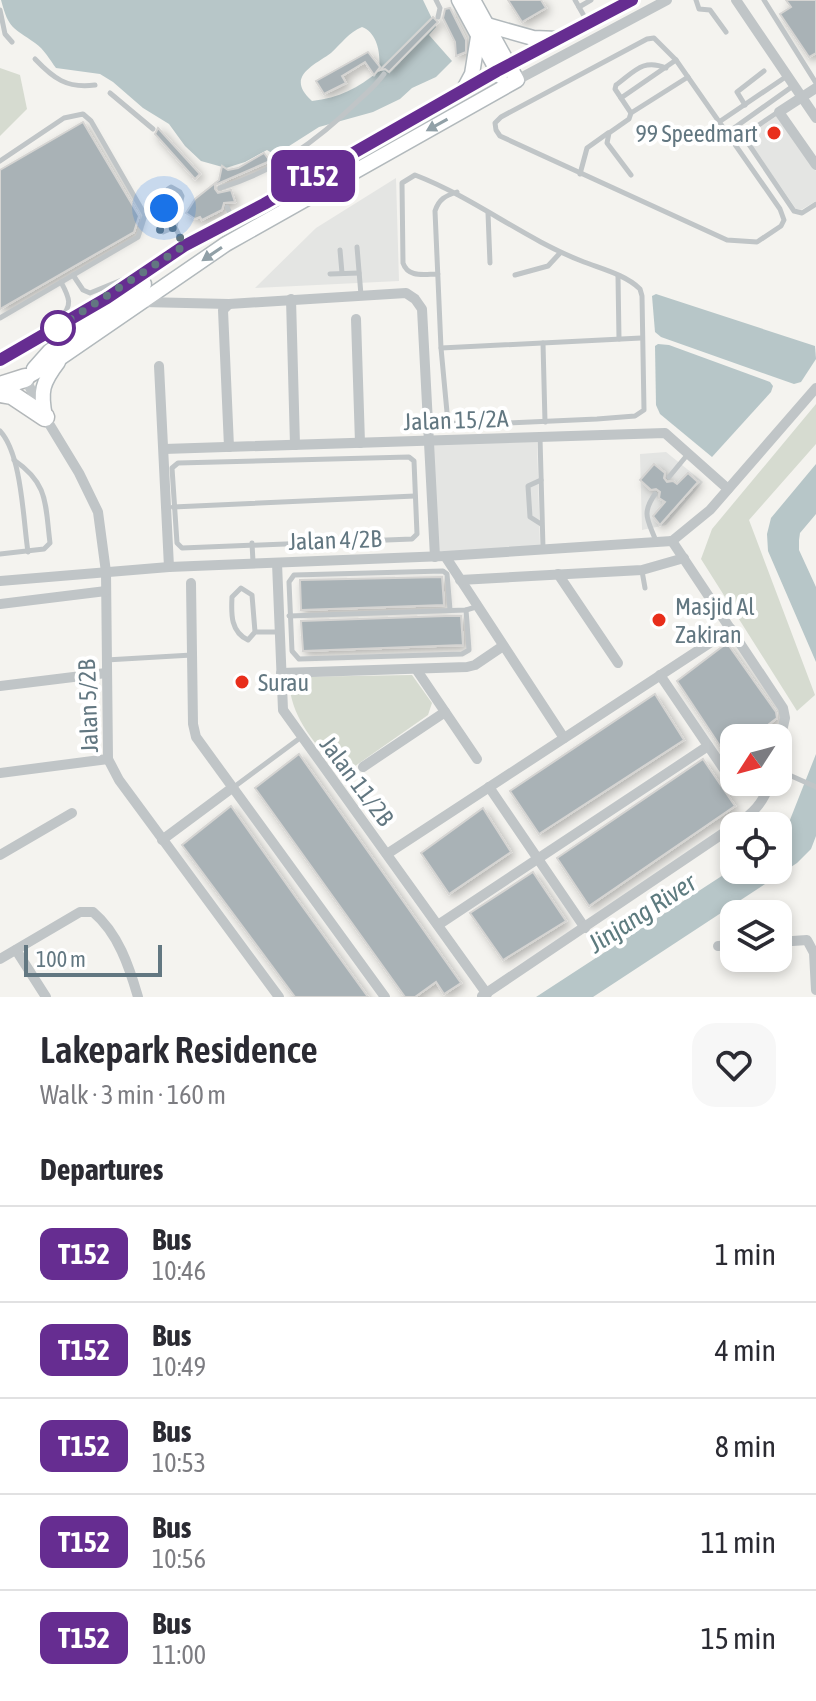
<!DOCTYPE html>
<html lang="en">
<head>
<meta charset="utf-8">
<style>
  body { margin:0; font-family:"Asap Condensed",sans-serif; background:#f7f7f7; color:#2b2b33; height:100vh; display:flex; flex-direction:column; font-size:30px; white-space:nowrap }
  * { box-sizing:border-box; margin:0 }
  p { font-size:26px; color:#7c7c81 }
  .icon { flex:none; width:44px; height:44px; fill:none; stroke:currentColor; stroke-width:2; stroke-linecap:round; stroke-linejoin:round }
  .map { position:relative; height:997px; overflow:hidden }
  .panel { display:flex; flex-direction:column; background:#fff; flex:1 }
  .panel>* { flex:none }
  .badge { padding:0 16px; border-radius:12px; font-size:28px; line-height:52px }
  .needle { width:52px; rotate:234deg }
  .tools { position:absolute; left:720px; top:724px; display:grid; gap:16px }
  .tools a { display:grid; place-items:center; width:72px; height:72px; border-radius:16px; background:#fff; box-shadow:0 4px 12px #0003; font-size:40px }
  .scale { position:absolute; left:24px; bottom:20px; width:138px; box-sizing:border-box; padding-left:8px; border:4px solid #627781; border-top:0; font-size:22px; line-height:28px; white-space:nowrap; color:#627781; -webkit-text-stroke:6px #fff; paint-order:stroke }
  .you { position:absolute; width:40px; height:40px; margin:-20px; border:6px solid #fff; border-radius:50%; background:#1a73e8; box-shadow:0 0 0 12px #1a73e833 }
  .map>.badge { position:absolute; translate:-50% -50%; box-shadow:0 0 0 4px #fff }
  h2 { padding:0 40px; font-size:30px; line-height:72px }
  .round { display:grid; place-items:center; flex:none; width:84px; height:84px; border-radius:24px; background:#f7f7f7 }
  .head { display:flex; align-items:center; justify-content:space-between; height:136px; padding:0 40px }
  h1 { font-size:38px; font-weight:600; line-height:60px }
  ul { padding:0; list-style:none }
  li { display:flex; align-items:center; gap:24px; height:96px; padding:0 40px; border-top:2px solid #e1e1e2 }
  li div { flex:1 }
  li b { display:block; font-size:30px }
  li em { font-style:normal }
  li .badge { min-width:88px; font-weight:700; text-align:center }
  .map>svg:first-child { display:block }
  .built { fill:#e4e5e3 }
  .green { fill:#d6dbd0 }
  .water { fill:#b7c6c8; fill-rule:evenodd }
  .building { fill:#a9b2b6; stroke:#d5d4d2; stroke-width:2; filter:url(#shadow) }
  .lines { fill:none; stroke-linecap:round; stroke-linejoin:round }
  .secondary-casing { stroke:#b2b9bc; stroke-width:17 }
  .highway-casing { stroke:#b3b7b9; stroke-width:21 }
  .lane { stroke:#c0c5c7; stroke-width:5 }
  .street { stroke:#c0c5c7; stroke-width:10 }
  .secondary { stroke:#fff; stroke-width:14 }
  .highway { stroke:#fff; stroke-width:18 }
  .oneway { fill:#91a0a7 }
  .line-casing { stroke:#fff; stroke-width:18 }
  .line { stroke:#662d91; stroke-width:12 }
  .walk { stroke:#627781; stroke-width:8; stroke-dasharray:0 14.4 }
  .poi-dot { fill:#e82e1b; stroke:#fff; stroke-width:3 }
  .stop-dot { fill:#fff; stroke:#662d91; stroke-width:4 }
  .labels { text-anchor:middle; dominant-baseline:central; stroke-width:8; stroke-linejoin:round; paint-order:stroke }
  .poi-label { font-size:24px; fill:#627781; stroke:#fff; text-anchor:start }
  .street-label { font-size:24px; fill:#627781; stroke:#fff }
  .water-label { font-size:26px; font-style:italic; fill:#5d7b7f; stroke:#fff }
</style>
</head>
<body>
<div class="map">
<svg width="816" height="997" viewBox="0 0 816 997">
  <defs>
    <filter id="shadow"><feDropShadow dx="3.5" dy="3.5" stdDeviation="4" flood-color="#0004"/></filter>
  </defs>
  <rect width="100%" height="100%" fill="#f4f3ef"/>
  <g class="built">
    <polygon points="777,116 816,171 816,201 801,210 796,209 748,139 748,135"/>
    <polygon points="396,178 399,281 255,288 316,228"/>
    <polygon points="537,440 540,546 438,554 433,444"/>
    <polygon points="666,452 703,482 666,525 642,530 640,454"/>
  </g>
  <g class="green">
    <polygon points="0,68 20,75 27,109 0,136"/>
    <polygon points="816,404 816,444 749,520 815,695 797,711 701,559 712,529"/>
    <path d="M412,675L432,703L428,715L348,771L339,772C316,744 291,719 289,681L293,677Z"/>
  </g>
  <g class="water">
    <path d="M1,0H423L436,27L429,35L452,61L436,77L412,88L400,99L373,112L319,127L275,155L267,150L245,162L226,168L201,161L185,146L169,124L143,108L113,82L100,74L56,68C50,60 44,49 35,43C13,27 9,30 1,0ZM362,27C378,33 381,55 379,71C358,88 339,98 312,101C285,77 313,66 331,53C341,44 349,32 362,27Z"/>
    <polygon points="656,294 815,346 816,359 801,382 794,384 661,337 655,332 652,296"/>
    <polygon points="658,344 669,345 770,382 773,386 771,392 712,457 660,414 656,405 655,346"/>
    <polygon points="816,464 816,514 800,533 799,540 799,550 816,587 816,662 768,551 767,534 771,518"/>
    <polygon points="816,754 816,836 811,849 797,863 593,997 536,997 734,868 778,870 778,840 784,835"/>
  </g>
  <g class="building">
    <polygon points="508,0 541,0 546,8 522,22"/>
    <polygon points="786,0 816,0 816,53 809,57 780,14 791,7"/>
    <polygon points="450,8 466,40 466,52 456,56 455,42 443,18 445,9"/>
    <polygon points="433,17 438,22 389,72 385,69 380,70"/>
    <polygon points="368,52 380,67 374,75 365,62 342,76 346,83 324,94 316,81"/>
    <polygon points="83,122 139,216 134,232 0,309 0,170"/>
    <polygon points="158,128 200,174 195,179 155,134"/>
    <polygon points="264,153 270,161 215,185 215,189 218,193 231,190 235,202 224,203 222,210 202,220 200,217 195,219 186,213 195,199 219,180 222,166 228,170 238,168"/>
    <polygon points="654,464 665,473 664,478 667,482 673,481 677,484 688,473 698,482 660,525 653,516 665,502 659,498 660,492 656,489 651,490 640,480"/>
    <polygon points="442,577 444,605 301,610 300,580"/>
    <polygon points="446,616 461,616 463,645 303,651 301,621"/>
    <polygon points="727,643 776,712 777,718 751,738 734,738 734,767 677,681"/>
    <polygon points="655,694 684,740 539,834 510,791"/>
    <polygon points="299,754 461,983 444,994 436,982 415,997 405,997 255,788"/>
    <polygon points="703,759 735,806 589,906 557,858"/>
    <polygon points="231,806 297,899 368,997 295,997 182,845"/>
    <polygon points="483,808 511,852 449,894 421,853"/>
    <polygon points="533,872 566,921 503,960 470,913"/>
  </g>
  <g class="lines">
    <g class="secondary-casing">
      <g id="secondary">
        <polyline points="459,0 500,76"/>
        <polyline points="487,25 533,38 558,39"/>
        <polyline points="464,89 472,74 478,37"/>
        <polyline points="0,360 107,298 184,246 264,204 509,65"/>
        <polyline points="34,369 50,351 144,284"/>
        <polyline points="25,378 60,358 226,244 517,80 473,0"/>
        <path d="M45,417C40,391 42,383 58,362"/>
      </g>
    </g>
    <g class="highway-casing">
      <g id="highway">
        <polyline points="0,386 25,378"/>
        <polyline points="0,393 12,395 45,417"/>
      </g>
    </g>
    <g class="lane">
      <polyline points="436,0 440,8 438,17"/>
      <polyline points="575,0 588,23"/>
      <polyline points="696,0 699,9 710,10 726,32"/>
      <polyline points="764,0 816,83"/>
      <polyline points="579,7 591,0"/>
      <polyline points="0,10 5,34 12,42"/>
      <polygon points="654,38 676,60 780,209 784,220 781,226 757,242 727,240 500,136 496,130 495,123 501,117 647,39"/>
      <path d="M35,59C53,78 67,89 95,85"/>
      <polyline points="110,93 153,129"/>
      <polyline points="621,98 676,60"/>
      <polyline points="745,105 737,92 764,71"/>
      <polyline points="778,112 747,133 746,140 794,211 802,213 816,204"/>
      <path d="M631,113L615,89L616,85C634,72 643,58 666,68"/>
      <polyline points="719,122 787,76"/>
      <polyline points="727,133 793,86"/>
      <polyline points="0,161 64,118 83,114 91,121 145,215 138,237 0,318"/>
      <polyline points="580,174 587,148 608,133"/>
      <polyline points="631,175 607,143 609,133 629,119 631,113 688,77"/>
      <path d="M220,188C274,172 317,141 358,101C367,93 377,84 384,74"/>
      <polyline points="227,207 233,219"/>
      <polyline points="488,213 490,263"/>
      <polyline points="175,227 163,232 160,230 168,189 171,187 180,192 182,196 175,227 183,243"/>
      <polyline points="357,247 361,295"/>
      <polyline points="340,250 342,273"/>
      <polyline points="330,274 359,273"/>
      <path d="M438,274C424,274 408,278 403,263L402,183L415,175C475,198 524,239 584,262C602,269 626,275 640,289L642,296L644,410L635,416L597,419L489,424L448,423L441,348L435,211C439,199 445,196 457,192"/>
      <polyline points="73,275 83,290 90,293 129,277"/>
      <polyline points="515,275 548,266 560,253"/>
      <polyline points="618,276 619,339"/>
      <path d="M59,319C74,306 69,297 61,282"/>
      <polyline points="543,343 545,422"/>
      <polyline points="441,348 641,338"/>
      <path d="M0,431C22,455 23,519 28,552"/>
      <polyline points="540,438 543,548"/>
      <polygon points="409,457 414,461 417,534 412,539 182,548 177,543 172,468 178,463"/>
      <polyline points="669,477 688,454"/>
      <polyline points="541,480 528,486 530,517 541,524"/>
      <path d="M655,494C641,514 648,520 656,541"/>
      <polyline points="173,507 415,496"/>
      <polyline points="252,543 253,562"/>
      <path d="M0,554L44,549L50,543C45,504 49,484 14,460"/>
      <polyline points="642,571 645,588"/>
      <polyline points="450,610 447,574 443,571 294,575 289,582 292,651 299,659 462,654 469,650 466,610"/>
      <polyline points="289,616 466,610 476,607"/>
      <path d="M255,632L252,595L241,588L232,597C231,615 231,632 248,640L255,632H279"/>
      <polyline points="106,660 192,655"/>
      <polyline points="778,770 816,787"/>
      <polyline points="234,787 300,738"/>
    </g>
    <g class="street">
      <polyline points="736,0 816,118"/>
      <polyline points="509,65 632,0"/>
      <polyline points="517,80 667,0"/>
      <polyline points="816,88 779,112 816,165"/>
      <polyline points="291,299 295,445"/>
      <polyline points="143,302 229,304 406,293 415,299 422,309 435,557"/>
      <polyline points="229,304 223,310 229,447"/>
      <polyline points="356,319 360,443"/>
      <polyline points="159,366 169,567"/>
      <polyline points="25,378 45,417 79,473 98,512 106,572 108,759 119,780 279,997"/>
      <polyline points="164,449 665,433 728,489"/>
      <polyline points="672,541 783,708 785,718 778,748"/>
      <polyline points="672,541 710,510 816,388"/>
      <polyline points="445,556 564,738"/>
      <polyline points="277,563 283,710 487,994"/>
      <polyline points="558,574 618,663"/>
      <polyline points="460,580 642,570 684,558"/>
      <polyline points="0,581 169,567 445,556 672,541"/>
      <polyline points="191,583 193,724 196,737 385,997"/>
      <polyline points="0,604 106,591"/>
      <polyline points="416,669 477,759"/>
      <polyline points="281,673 467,667 475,665 503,646"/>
      <polyline points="660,675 732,781"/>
      <polyline points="0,686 106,673"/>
      <polyline points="363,767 445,712"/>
      <polyline points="0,773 108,759"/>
      <polyline points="489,787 585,928"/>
      <path d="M735,826C752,814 764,803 770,782"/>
      <polyline points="162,840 232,788"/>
      <polyline points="387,854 731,629"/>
      <polyline points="0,855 72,813"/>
      <polyline points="438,925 708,746"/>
      <polyline points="778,942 807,940 814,953 816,990"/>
      <polyline points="718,946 734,945"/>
      <polyline points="16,950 46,997"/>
      <path d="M0,959L80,912H93C118,933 129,966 138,997"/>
      <polyline points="482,996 734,826"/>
    </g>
    <use href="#secondary" class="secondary"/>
    <use href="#highway" class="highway"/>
  </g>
  <defs><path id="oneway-solid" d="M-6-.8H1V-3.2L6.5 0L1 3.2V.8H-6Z" transform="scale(2)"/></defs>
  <g class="oneway">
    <use href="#oneway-solid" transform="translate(437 125) rotate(151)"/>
    <use href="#oneway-solid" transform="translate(212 254) rotate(146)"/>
  </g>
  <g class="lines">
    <g class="line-casing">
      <polyline id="line" points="0,360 107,298 184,246 264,204 497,71 632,0"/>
    </g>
    <use href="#line" class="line"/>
    <polyline class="walk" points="58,328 52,331 184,246 175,227 163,232 160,230 164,208"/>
  </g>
  <g class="poi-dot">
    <circle cx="774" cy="133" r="8"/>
    <circle cx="659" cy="620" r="8"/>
    <circle cx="242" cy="682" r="8"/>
  </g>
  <circle class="stop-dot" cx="58" cy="328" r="16"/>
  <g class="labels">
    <g class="poi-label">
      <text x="758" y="133" text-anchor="end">99 Speedmart</text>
      <text x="675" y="606">Masjid Al<tspan x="675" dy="28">Zakiran</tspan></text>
      <text x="258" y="682">Surau</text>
    </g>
    <g class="street-label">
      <text transform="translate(456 420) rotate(-2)">Jalan 15/2A</text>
      <text transform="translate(335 540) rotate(-2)">Jalan 4/2B</text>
      <text transform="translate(88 706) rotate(-92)">Jalan 5/2B</text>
      <text transform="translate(357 781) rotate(53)">Jalan 11/2B</text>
    </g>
    <g class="water-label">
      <text transform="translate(642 913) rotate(-33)">Jinjang River</text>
    </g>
  </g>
</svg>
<div class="tools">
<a><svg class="needle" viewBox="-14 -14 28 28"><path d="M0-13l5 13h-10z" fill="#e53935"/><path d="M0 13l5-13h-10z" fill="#7c7c81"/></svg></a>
<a><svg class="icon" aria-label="locate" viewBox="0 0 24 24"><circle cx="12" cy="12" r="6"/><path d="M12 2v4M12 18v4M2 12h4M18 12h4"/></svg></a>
<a><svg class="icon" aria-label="layers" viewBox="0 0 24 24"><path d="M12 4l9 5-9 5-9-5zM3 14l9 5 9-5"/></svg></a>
</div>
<div class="scale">100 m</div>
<div class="you" style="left:164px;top:208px"></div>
<b class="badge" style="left:313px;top:176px;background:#662d91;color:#fff">T152</b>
</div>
<section class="panel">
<div class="head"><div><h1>Lakepark Residence</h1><p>Walk · 3 min · 160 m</p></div><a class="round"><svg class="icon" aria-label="heart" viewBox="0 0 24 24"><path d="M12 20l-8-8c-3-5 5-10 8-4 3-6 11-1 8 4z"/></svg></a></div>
<h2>Departures</h2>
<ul>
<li><span class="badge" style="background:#662d91;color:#fff">T152</span><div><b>Bus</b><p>10:46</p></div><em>1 min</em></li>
<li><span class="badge" style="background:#662d91;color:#fff">T152</span><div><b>Bus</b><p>10:49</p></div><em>4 min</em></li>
<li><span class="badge" style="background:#662d91;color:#fff">T152</span><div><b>Bus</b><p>10:53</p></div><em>8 min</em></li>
<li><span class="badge" style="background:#662d91;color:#fff">T152</span><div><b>Bus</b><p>10:56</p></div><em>11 min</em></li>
<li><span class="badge" style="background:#662d91;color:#fff">T152</span><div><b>Bus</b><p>11:00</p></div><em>15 min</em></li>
</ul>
</section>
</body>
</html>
